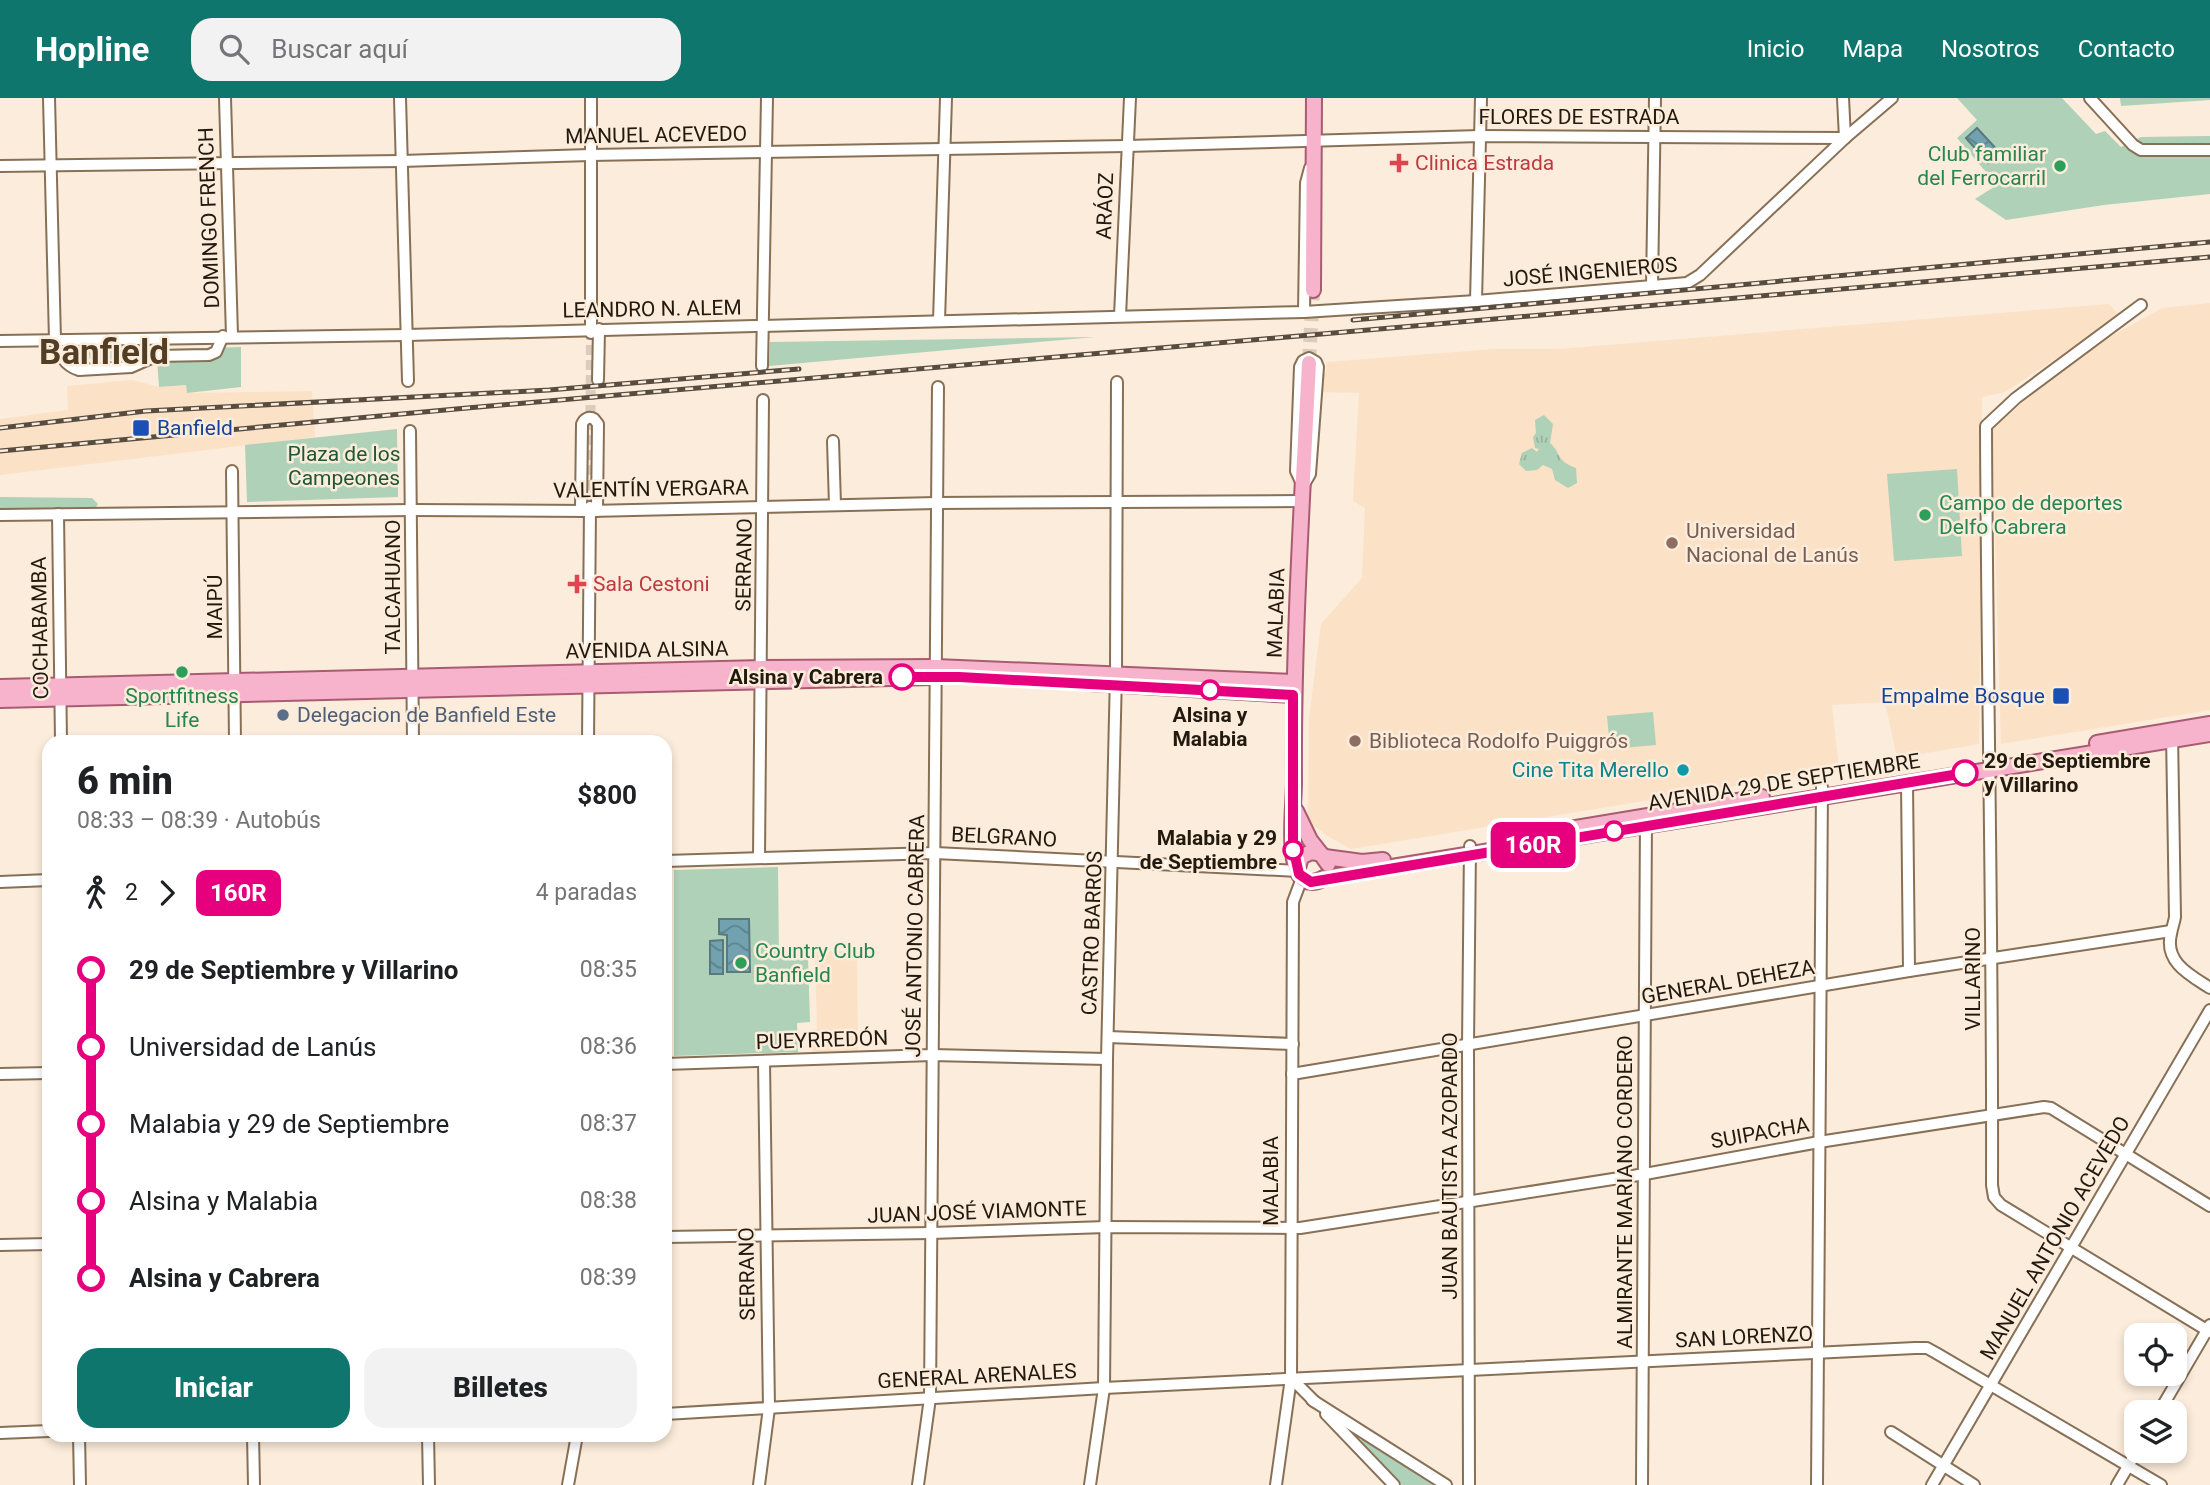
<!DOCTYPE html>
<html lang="es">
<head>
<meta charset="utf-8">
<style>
  body { margin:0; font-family:Roboto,sans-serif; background:#f2f2f2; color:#202124; height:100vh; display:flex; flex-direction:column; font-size:26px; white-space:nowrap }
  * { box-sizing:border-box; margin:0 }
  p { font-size:23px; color:#757577 }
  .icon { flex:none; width:38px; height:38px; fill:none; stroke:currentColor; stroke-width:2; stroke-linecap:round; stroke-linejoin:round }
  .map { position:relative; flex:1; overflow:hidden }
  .sheet { position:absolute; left:42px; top:637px; width:630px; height:707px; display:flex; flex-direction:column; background:#fff; border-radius:21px; box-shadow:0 4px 10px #0003 }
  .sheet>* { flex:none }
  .badge { padding:0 14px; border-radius:10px; font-size:24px; line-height:46px }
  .tools { position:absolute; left:2124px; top:1225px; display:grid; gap:14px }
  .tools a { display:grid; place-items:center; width:63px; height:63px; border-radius:14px; background:#fff; box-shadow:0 4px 10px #0003; font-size:35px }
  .map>.badge { position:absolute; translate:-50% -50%; box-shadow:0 0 0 4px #fff }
  .legs { display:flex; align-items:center; gap:10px; height:77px; padding:0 35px; font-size:23px }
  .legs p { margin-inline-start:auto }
  .overview { display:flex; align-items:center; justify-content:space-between; height:119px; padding:0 35px }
  h1 { font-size:38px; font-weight:800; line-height:52px }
  .cta { display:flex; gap:14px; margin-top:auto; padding:14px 35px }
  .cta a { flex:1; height:80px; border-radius:21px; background:#0f766e; color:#fff; font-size:28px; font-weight:800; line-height:80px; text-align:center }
  .cta a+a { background:#f2f2f2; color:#202124 }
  ul { padding:0 35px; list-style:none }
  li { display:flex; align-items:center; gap:24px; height:77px; font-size:26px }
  li i { display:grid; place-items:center; width:10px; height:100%; margin:0 9px; background:currentColor }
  li i::after { content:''; width:18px; height:18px; margin:-9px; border:5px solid; border-radius:50%; background:#fff }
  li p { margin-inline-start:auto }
  li:first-child i { background:linear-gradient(#0000 50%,currentColor 0) }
  li:last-child i { background:linear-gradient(currentColor 50%,#0000 0) }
  header { display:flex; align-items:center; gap:42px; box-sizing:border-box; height:98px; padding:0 35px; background:#0f766e; color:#fff }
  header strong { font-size:33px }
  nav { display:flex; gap:38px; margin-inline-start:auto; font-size:24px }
  .search { width:490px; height:63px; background:#f2f2f2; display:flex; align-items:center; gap:18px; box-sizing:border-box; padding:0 24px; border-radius:21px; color:#757577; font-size:26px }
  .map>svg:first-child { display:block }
  .built { fill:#fbe1c6 }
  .grass { fill:url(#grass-tufts) }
  .park { fill:#aed1b7 }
  .water { fill:url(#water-waves); stroke:#5a797f; stroke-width:2 }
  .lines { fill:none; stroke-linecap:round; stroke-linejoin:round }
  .minor-tunnel { stroke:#dbccbc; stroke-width:10; stroke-dasharray:10 5; stroke-linecap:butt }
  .major-tunnel { stroke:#dbccbc; stroke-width:14; stroke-dasharray:14 7; stroke-linecap:butt }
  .minor-casing { stroke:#877056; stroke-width:14 }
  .major-casing { stroke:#a85c72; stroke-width:18 }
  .minor { stroke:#fff; stroke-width:10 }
  .major { stroke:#f6b3cb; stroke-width:14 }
  .rail-casing { stroke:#574c40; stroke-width:5 }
  .rail { stroke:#fcecdb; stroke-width:2.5; stroke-dasharray:8; stroke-linecap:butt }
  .line-1-casing { stroke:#fff; stroke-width:16 }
  .line-1 { stroke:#e6007e; stroke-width:10 }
  .health-dot { fill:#e0444e; stroke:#fcecdb; stroke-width:2.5 }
  .leisure-dot { fill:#2e9e5b; stroke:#fcecdb; stroke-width:2.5 }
  .transit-dot { fill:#1a4fb4; stroke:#fcecdb; stroke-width:2.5 }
  .education-dot { fill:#8d6e63; stroke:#fcecdb; stroke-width:2.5 }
  .stop-1-dot { fill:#fff; stroke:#e6007e; stroke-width:3.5 }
  .service-dot { fill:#5c6f8a; stroke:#fcecdb; stroke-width:2.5 }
  .culture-dot { fill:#0f9aa8; stroke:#fcecdb; stroke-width:2.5 }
  .labels { text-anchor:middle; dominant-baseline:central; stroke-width:5; stroke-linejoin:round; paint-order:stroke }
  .street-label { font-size:21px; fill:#231a0f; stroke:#fcecdb }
  .leisure-label { font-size:21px; fill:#27864d; stroke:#fcecdb; text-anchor:start }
  .health-label { font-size:21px; fill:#be3a42; stroke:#fcecdb; text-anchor:start }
  .transit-label { font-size:21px; fill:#164399; stroke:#fcecdb; text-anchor:start }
  .park-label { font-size:21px; fill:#1e5734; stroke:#fcecdb }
  .education-label { font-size:21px; fill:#785e54; stroke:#fcecdb; text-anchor:start }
  .stop-label { font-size:21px; font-weight:bold; fill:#231a0f; stroke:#fcecdb; text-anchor:end }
  .service-label { font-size:21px; fill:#4e5e75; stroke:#fcecdb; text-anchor:start }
  .culture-label { font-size:21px; fill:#0d838f; stroke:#fcecdb; text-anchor:end }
  .town-label { font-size:35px; font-weight:bold; fill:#523d25; stroke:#fcecdb }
</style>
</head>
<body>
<header>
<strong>Hopline</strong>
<div class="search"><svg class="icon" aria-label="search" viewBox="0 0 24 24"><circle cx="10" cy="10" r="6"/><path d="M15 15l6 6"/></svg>Buscar aquí</div>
<nav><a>Inicio</a><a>Mapa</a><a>Nosotros</a><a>Contacto</a></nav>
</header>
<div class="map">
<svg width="2210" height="1387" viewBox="0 0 2210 1387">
  <defs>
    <pattern id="grass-tufts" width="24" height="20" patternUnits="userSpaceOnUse" patternTransform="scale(1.75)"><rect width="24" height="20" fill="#aed1b7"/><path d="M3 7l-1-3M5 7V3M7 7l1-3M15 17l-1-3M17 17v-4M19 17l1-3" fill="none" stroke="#95b39c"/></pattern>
    <pattern id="water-waves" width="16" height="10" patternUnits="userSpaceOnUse" patternTransform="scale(1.75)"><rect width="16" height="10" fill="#72a2af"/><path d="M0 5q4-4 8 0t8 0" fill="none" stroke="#5d838d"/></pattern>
  </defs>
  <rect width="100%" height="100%" fill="#fcecdb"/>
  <g class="built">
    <polygon points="2210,205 2210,612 2001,646 1992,328 2006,319 2083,254 2162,210"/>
    <polygon points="2109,206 2120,218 2005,294 1982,299 1979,646 1897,660 1885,604 1832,607 1839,671 1351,751 1326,737 1308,723 1309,621 1321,526 1362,480 1365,410 1353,403 1359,295 1318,294 1318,278 1326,275 1327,264 1495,251 1557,251 1645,244"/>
    <polygon points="132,282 159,289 186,287 187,295 312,293 315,339 0,377 0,321 68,312 67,288"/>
    <polygon points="857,852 858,953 812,954 811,932 817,931 815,854"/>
  </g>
  <g class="grass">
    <path d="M142,247L144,253C124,265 92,263 70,256L64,249Z"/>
    <path d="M1544,317L1553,326L1550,345C1562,356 1556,363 1576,370L1577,385L1568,390L1555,382L1552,371L1543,367L1537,372L1526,373L1519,366L1522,355L1532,350L1537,354L1539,351L1535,350L1533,339L1536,335L1535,322Z"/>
  </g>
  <g class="park">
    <polygon points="1957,0 2062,0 2096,36 2105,33 2121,49 2141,39 2210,38 2210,96 2104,107 2006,122 1975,101 1997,87 1957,40 1977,22"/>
    <polygon points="2120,0 2210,0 2210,2 2121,8"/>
    <polygon points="1095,239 769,268 770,244"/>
    <polygon points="241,249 241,289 187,295 186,287 159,289 157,261 172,251"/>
    <polygon points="397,331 398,399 247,404 245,347"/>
    <polygon points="1957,371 1962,458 1894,463 1887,376"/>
    <polygon points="0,399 92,400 98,406 94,412 0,412"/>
    <polygon points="1653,614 1656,647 1610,651 1607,618"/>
    <polygon points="778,769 779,860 808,860 810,924 797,925 798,954 674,958 674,772"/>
    <polygon points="1362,1341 1433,1387 1402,1387 1361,1343"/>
  </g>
  <g class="water">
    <polygon points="1977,30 2000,55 1988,65 1966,40"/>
    <polygon points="719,821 749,821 750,874 727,874 727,837 719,836"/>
    <polygon points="723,842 723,876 710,876 710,843"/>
  </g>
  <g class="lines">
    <polyline class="minor-tunnel" points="590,407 591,238"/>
    <polyline class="major-tunnel" points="1309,265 1313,192"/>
    <g class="minor-casing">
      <g id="minor">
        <path d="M49,0L55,242C60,256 63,267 79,272L131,269L156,258L209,257L216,254L223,238"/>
        <polyline points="225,0 232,238"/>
        <polyline points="400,0 408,283"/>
        <polyline points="591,0 591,235"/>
        <polyline points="1843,0 1845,40"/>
        <polyline points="2090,0 2133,47 2141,52 2210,52"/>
        <polyline points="0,68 402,63 590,57 1127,48 1480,38 1845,40"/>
        <polyline points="1652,189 1655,0"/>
        <polyline points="1476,203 1481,0"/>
        <path d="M2141,207L2016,300L1986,328C1987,581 1993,834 1992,1087L1994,1099L2001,1107L2210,1234"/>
        <polyline points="1304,214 1306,85 1310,70"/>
        <polyline points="1120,218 1130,0"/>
        <polyline points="939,223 946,0"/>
        <polyline points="0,243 407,237 1304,214 1476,203 1687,185 1700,177 1845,40 1892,0"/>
        <polygon points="1309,260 1316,264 1318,269 1310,376 1303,388 1296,373 1300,269 1303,263"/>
        <polyline points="762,268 767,0"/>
        <polyline points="598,282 599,231"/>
        <polyline points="410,333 413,644"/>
        <polyline points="833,343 835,407"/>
        <polyline points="232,373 235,644"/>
        <path d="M581,413L582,326C584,321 589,318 594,321L598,326L597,413"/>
        <polyline points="58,416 61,644"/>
        <polyline points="0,417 412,412 590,413 936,405 1302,403"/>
        <path d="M2172,636L2175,819C2174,825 2172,830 2171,836C2164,864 2190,877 2210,890"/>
        <polyline points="588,644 590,409"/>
        <polyline points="1907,685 1909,873"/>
        <polyline points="759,759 763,302"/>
        <polyline points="665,763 935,755 1298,773"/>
        <polyline points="0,784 49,782"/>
        <polyline points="1108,939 1293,946"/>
        <polyline points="665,966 932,957 1107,961"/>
        <polyline points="0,976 49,975"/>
        <polyline points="1292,976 1909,873 2171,833"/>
        <polyline points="665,1139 932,1135 1106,1129 1300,1130 1645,1076 1819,1044 2044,1009 2051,1010 2210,1108"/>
        <polyline points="0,1147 49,1146"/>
        <polyline points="1291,1280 1315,1304"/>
        <polyline points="1312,1302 1446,1387"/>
        <polyline points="2159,1314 2210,1227"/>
        <polyline points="665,1316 1104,1290 1915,1250 1927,1250 1936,1255 2161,1387"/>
        <polyline points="1326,1316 1394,1387"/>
        <polyline points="1891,1334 1974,1387"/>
        <polyline points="0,1335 49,1333"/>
        <polyline points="79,1337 80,1387"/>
        <polyline points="253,1337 254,1387"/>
        <polyline points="428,1337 429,1387"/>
        <polyline points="568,1387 577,1337"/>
        <polyline points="759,1387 769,1310 764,964"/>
        <polyline points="918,1387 930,1300 938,289"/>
        <polyline points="1090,1387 1104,1290 1107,961 1116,576 1117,284"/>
        <polyline points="1276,1387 1291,1280 1293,804 1302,780"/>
        <polyline points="1469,1387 1468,948 1470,748"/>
        <polyline points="1642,1387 1646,721"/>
        <polyline points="1817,1387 1822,689"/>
        <polyline points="1932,1387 2210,912"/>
        <polyline points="2117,1387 2137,1353"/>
      </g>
    </g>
    <g class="major-casing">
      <g id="major">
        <polyline points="1313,192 1314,0"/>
        <path d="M1309,265C1302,404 1293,544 1294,684C1294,707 1287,759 1300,778C1306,786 1316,785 1324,780L2210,636"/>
        <polyline points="1089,585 1293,597"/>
        <polyline points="0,589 762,570 936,569 1294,584"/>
        <polyline points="0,602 932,579"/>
        <polyline points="2097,645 2210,626"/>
        <polyline points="1296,713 1310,742 1321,756"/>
        <polyline points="1558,733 1762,699"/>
        <polyline points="1325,759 1362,764 1383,762"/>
        <polyline points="1298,770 1301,759 1311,754 1321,756 1328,766"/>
      </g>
    </g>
    <use href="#minor" class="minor"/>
    <use href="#major" class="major"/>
    <g class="rail-casing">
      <g id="rail">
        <polyline points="1353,222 2210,144"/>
        <polyline points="0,330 146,313 549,292 799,271"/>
        <polyline points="0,353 467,310 2210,159"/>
      </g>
    </g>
    <use href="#rail" class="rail"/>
  </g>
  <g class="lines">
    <g class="line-1-casing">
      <polyline id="line-1" points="902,579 959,579 1293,597 1293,749 1299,776 1311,784 1965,675"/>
    </g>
    <use href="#line-1" class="line-1"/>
  </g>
  <g class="health-dot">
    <path d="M1395.5 54.5h7v7h7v7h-7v7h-7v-7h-7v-7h7z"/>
    <path d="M573.5 475.5h7v7h7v7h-7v7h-7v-7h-7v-7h7z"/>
  </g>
  <g class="leisure-dot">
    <circle cx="2060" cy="68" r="7"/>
    <circle cx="1925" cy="417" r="7"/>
    <circle cx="182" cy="574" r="7"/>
    <circle cx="741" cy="865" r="7"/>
  </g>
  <g class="transit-dot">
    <rect x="132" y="321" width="18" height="18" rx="3.5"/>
    <rect x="2052" y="589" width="18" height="18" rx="3.5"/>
  </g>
  <g class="education-dot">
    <circle cx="1672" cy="445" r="7"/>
    <circle cx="1355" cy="643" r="7"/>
  </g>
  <g class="stop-1-dot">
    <circle cx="902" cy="579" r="12"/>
    <circle cx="1210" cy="592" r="9"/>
    <circle cx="1965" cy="675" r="12"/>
    <circle cx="1614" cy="733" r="9"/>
    <circle cx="1293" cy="752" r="9"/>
  </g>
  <circle class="service-dot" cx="283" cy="617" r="7"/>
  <circle class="culture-dot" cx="1683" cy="672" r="7"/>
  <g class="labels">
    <g class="street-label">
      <text x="1579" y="19">FLORES DE ESTRADA</text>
      <text transform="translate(656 37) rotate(-1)">MANUEL ACEVEDO</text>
      <text transform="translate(1105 108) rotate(-88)">ARÁOZ</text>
      <text transform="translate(209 120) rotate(-92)">DOMINGO FRENCH</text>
      <text transform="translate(1590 174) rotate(-5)">JOSÉ INGENIEROS</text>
      <text transform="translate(652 211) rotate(-1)">LEANDRO N. ALEM</text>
      <text transform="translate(651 391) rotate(-1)">VALENTÍN VERGARA</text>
      <text transform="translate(744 467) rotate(-89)">SERRANO</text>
      <text transform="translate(393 489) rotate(-90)">TALCAHUANO</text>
      <text transform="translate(215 509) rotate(-90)">MAIPÚ</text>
      <text transform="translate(1276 515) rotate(-88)">MALABIA</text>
      <text transform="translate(40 530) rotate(-91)">COCHABAMBA</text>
      <text transform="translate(647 552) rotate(-1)">AVENIDA ALSINA</text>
      <text transform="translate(1784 684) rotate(-9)">AVENIDA 29 DE SEPTIEMBRE</text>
      <text transform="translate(1004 739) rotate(3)">BELGRANO</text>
      <text transform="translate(1092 835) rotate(-88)">CASTRO BARROS</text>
      <text transform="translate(915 838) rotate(-89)">JOSÉ ANTONIO CABRERA</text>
      <text transform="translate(1973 881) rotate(-90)">VILLARINO</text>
      <text transform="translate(1728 884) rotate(-10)">GENERAL DEHEZA</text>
      <text transform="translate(822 942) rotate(-2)">PUEYRREDÓN</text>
      <text transform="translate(1760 1035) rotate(-10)">SUIPACHA</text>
      <text transform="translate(1450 1068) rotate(-90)">JUAN BAUTISTA AZOPARDO</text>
      <text transform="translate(1271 1083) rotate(-90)">MALABIA</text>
      <text transform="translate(1625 1094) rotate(-90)">ALMIRANTE MARIANO CORDERO</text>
      <text transform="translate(977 1114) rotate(-2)">JUAN JOSÉ VIAMONTE</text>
      <text transform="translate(2055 1140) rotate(-60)">MANUEL ANTONIO ACEVEDO</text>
      <text transform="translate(747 1176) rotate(-91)">SERRANO</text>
      <text transform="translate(1744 1239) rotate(-3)">SAN LORENZO</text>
      <text transform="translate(977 1278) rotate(-3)">GENERAL ARENALES</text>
    </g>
    <g class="leisure-label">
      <text x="2046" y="56" text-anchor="end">Club familiar<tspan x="2046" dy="24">del Ferrocarril</tspan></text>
      <text x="1939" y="405">Campo de deportes<tspan x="1939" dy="24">Delfo Cabrera</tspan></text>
      <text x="182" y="598" text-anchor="middle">Sportfitness<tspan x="182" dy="24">Life</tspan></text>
      <text x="755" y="853">Country Club<tspan x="755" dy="24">Banfield</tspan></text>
    </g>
    <g class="health-label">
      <text x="1415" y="65">Clinica Estrada</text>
      <text x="593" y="486">Sala Cestoni</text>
    </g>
    <g class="transit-label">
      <text x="157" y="330">Banfield</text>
      <text x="2045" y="598" text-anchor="end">Empalme Bosque</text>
    </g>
    <g class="park-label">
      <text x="344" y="356">Plaza de los<tspan x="344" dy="24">Campeones</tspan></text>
    </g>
    <g class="education-label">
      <text x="1686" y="433">Universidad<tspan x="1686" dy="24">Nacional de Lanús</tspan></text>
      <text x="1369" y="643">Biblioteca Rodolfo Puiggrós</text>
    </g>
    <g class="stop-label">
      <text x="883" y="579">Alsina y Cabrera</text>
      <text x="1210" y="617" text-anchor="middle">Alsina y<tspan x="1210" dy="24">Malabia</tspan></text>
      <text x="1984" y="663" text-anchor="start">29 de Septiembre<tspan x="1984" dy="24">y Villarino</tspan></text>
      <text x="1277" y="740">Malabia y 29<tspan x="1277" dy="24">de Septiembre</tspan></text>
    </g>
    <g class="service-label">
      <text x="297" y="617">Delegacion de Banfield Este</text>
    </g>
    <g class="culture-label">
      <text x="1669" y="672">Cine Tita Merello</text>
    </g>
    <g class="town-label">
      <text x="104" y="254">Banfield</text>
    </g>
  </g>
</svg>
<div class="tools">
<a><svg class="icon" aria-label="locate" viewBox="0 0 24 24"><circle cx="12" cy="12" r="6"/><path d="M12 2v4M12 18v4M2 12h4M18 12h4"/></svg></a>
<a><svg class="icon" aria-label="layers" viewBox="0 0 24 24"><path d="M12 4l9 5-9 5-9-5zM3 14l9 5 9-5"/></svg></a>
</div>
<b class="badge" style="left:1533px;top:747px;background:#e6007e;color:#fff">160R</b>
<section class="sheet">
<div class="overview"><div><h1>6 min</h1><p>08:33 – 08:39 · Autobús</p></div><b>$800</b></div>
<div class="legs"><svg class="icon" aria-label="walk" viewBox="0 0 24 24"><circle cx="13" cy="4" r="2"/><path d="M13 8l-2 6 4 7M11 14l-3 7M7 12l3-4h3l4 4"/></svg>2<svg class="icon" aria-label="forward" viewBox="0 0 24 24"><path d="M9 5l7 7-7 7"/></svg><b class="badge" style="background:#e6007e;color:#fff">160R</b><p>4 paradas</p></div>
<ul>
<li><i style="color:#e6007e"></i><b>29 de Septiembre y Villarino</b><p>08:35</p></li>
<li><i style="color:#e6007e"></i><span>Universidad de Lanús</span><p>08:36</p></li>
<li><i style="color:#e6007e"></i><span>Malabia y 29 de Septiembre</span><p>08:37</p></li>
<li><i style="color:#e6007e"></i><span>Alsina y Malabia</span><p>08:38</p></li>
<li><i style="color:#e6007e"></i><b>Alsina y Cabrera</b><p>08:39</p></li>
</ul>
<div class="cta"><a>Iniciar</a><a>Billetes</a></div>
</section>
</div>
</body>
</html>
